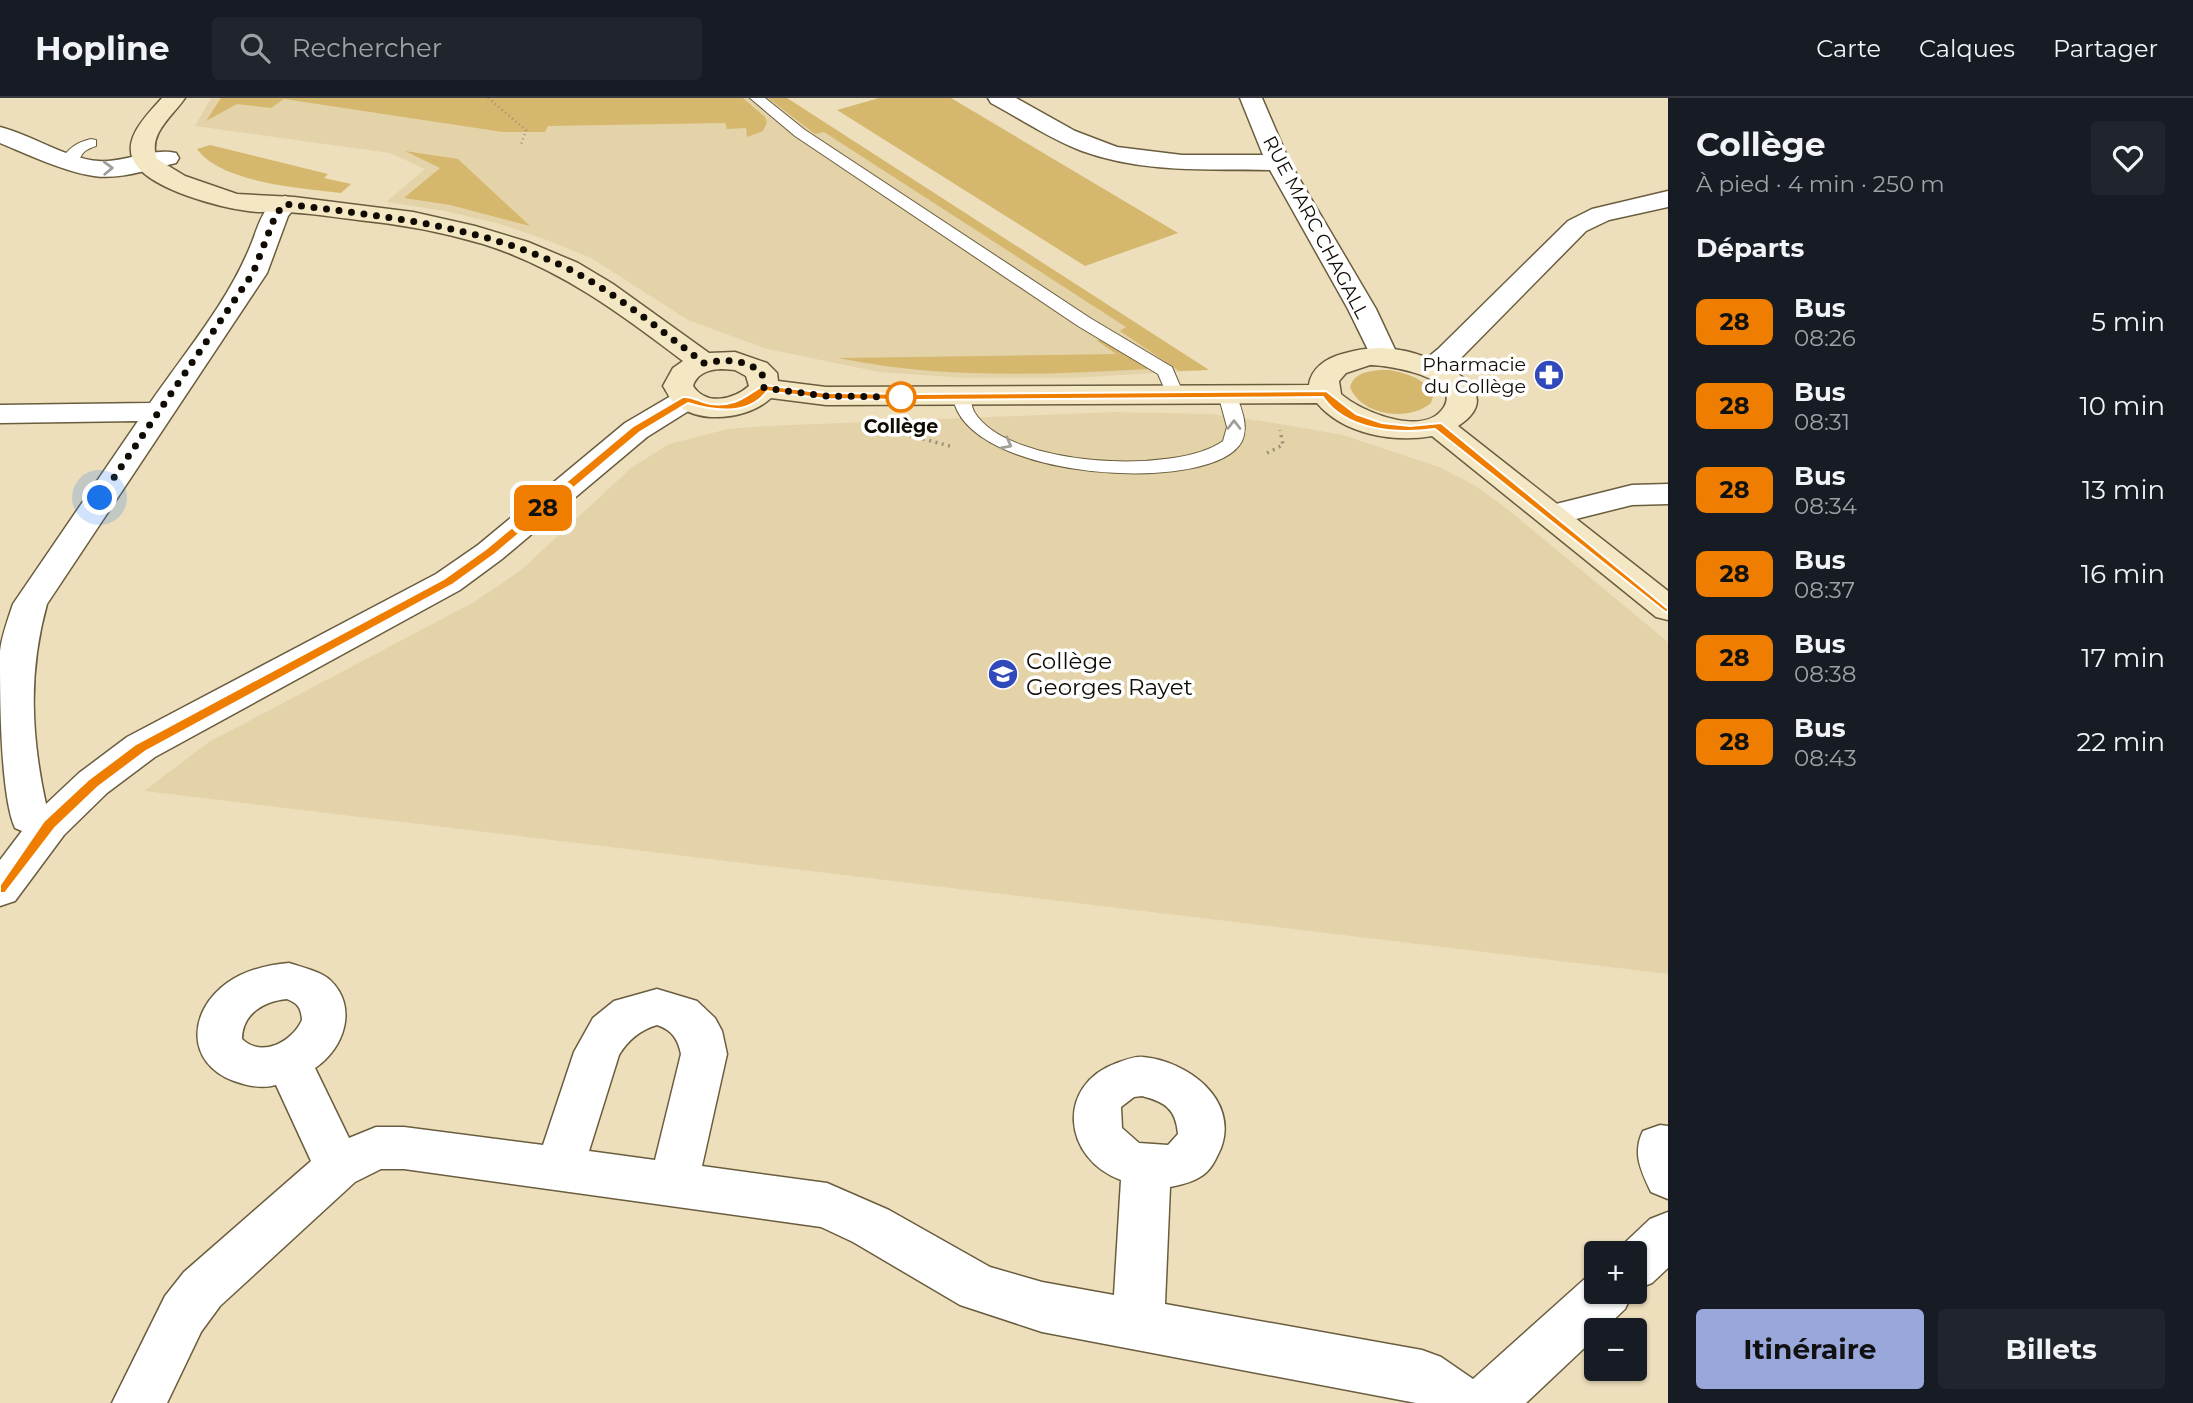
<!DOCTYPE html>
<html lang="fr">
<head>
<meta charset="utf-8">
<style>
  body { margin:0; font-family:Montserrat,sans-serif; background:#20242c; color:#f1f3f6; height:100vh; display:flex; flex-direction:column; font-size:26px; white-space:nowrap }
  * { box-sizing:border-box; margin:0 }
  p { font-size:23px; color:#9ea1a6 }
  .icon { flex:none; width:38px; height:38px; fill:none; stroke:currentColor; stroke-width:2; stroke-linecap:round; stroke-linejoin:round }
  .map { position:relative; flex:1; overflow:hidden }
  .sheet { display:flex; flex-direction:column; background:#171b24; width:525px }
  .sheet>* { flex:none }
  .badge { padding:0 14px; border-radius:10px; font-size:24px; line-height:46px }
  .fabs { position:absolute; left:1584px; top:1143px; display:grid; gap:14px }
  .fabs a { display:grid; place-items:center; width:63px; height:63px; border-radius:7px; background:#171b24; box-shadow:0 2px 5px #0004; font-size:35px }
  .you { position:absolute; width:35px; height:35px; margin:-18px; border:5px solid #fff; border-radius:50%; background:#1a73e8; box-shadow:0 0 0 10px #1a73e833 }
  .map>.badge { position:absolute; translate:-50% -50%; box-shadow:0 0 0 4px #fff }
  h2 { padding:0 28px; font-size:26px; line-height:63px }
  .round { display:grid; place-items:center; flex:none; width:74px; height:74px; border-radius:7px; background:#20242c }
  .head { display:flex; align-items:center; justify-content:space-between; height:119px; padding:0 28px }
  h1 { font-size:33px; font-weight:700; line-height:52px }
  .action { display:flex; gap:14px; margin-top:auto; padding:14px 28px }
  .action a { flex:1; height:80px; border-radius:7px; background:#9aa7db; color:#111; font-size:28px; font-weight:700; line-height:80px; text-align:center }
  .action a+a { background:#20242c; color:#f1f3f6 }
  ul { padding:0; list-style:none }
  li { display:flex; align-items:center; gap:21px; height:84px; padding:0 28px }
  li div { flex:1 }
  li b { display:block; font-size:26px }
  li em { font-style:normal }
  li .badge { min-width:77px; font-weight:700; text-align:center }
  header { display:flex; align-items:center; gap:42px; box-sizing:border-box; height:98px; padding:0 35px; background:#171b24; border-bottom:2px solid #363941 }
  header strong { font-size:33px }
  nav { display:flex; gap:38px; margin-inline-start:auto; font-size:24px }
  .search { width:490px; height:63px; background:#20242c; display:flex; align-items:center; gap:18px; box-sizing:border-box; padding:0 24px; border-radius:7px; color:#9ea1a6; font-size:26px }
  main { display:flex; flex:1; min-height:0 }
  .map>svg:first-child { display:block }
  .built { fill:#e4d3a9 }
  .green { fill:#d5b86d }
  .lines { fill:none; stroke-linecap:round; stroke-linejoin:round }
  .lane-casing { stroke:#6a5d3e; stroke-width:2 }
  .street-casing { stroke:#6a5d3e; stroke-width:3 }
  .secondary-casing { stroke:#6a5d3e; stroke-width:3 }
  .path-far1 { stroke:#9c9178; stroke-width:2.5; stroke-dasharray:1 3.5; stroke-linecap:butt }
  .path { stroke:#9c9178; stroke-width:3.5; stroke-dasharray:2 4.5; stroke-linecap:butt }
  .lane { fill:#fff; fill-rule:evenodd }
  .street { fill:#fff; fill-rule:evenodd }
  .secondary { fill:#f4e8c4; fill-rule:evenodd }
  .oneway { stroke:#a09e9a }
  .line { fill:#ee7d00; stroke:#fff; stroke-width:2 }
  .walk { stroke:#110c03; stroke-width:7; stroke-dasharray:0 12.6 }
  .stop-dot { fill:#fff; stroke:#ee7d00; stroke-width:3.5 }
  .labels { text-anchor:middle; dominant-baseline:central; stroke-width:7; stroke-linejoin:round; paint-order:stroke }
  .far-street-label { font-size:19px; fill:#110c03; stroke:#fff }
  .far-poi-label { font-size:19px; fill:#110c03; stroke:#fff; text-anchor:end }
  .far-stop-label { font-size:19px; font-weight:bold; fill:#110c03; stroke:#fff }
  .poi-label { font-size:23px; fill:#110c03; stroke:#fff; text-anchor:start }
</style>
</head>
<body>
<header>
<strong>Hopline</strong>
<div class="search"><svg class="icon" aria-label="search" viewBox="0 0 24 24"><circle cx="10" cy="10" r="6"/><path d="M15 15l6 6"/></svg>Rechercher</div>
<nav><a>Carte</a><a>Calques</a><a>Partager</a></nav>
</header>
<main>
<div class="map">
<svg width="1668" height="1305" viewBox="0 0 1668 1305">
  <rect width="100%" height="100%" fill="#eddfbc"/>
  <g class="built">
    <polygon points="211,0 787,0 1209,272 1072,280 965,280 879,274 767,251 688,222 591,160 547,142 500,126 445,113 386,104 425,71 390,55 195,28"/>
    <polygon points="1114,314 1211,316 1268,324 1343,337 1439,369 1476,388 1511,414 1668,544 1668,876 144,693 209,644 474,504 520,473 631,370 669,346 728,331 767,328"/>
  </g>
  <g class="green">
    <polygon points="221,0 743,0 765,19 767,24 763,33 747,39 746,30 727,31 725,25 548,28 545,34 503,34 284,1 271,10 237,6 206,23"/>
    <polygon points="768,0 787,0 1209,272 1179,273 1120,233 1126,229 824,34 815,36"/>
    <polygon points="879,0 951,0 1178,135 1085,168 837,12"/>
    <path d="M210,47L328,76L324,80L351,86L341,95C302,90 221,85 197,51Z"/>
    <polygon points="405,53 458,61 530,128 450,107 404,100 440,70"/>
    <path d="M1096,242L1106,243L1148,271C1045,277 940,281 838,260L1116,256Z"/>
    <path d="M1390,272C1407,276 1426,280 1433,298L1431,305C1409,324 1361,318 1350,289C1355,272 1375,272 1390,272Z"/>
  </g>
  <g class="lines">
    <g class="lane-casing">
      <g id="lane">
        <polygon points="750,0 765,0 805,32 1090,220 1172,269 1184,297 1181,301 1169,301 1158,276 1078,228 795,38"/>
        <path d="M91,41L96,42V48C82,53 84,54 77,65H67L64,58C71,48 79,44 91,41Z"/>
        <path d="M1227,291L1236,296C1241,310 1249,328 1242,343C1215,398 965,383 953,299L962,294L968,295C972,302 971,309 975,315C1009,369 1176,377 1223,343L1227,329L1218,296Z"/>
      </g>
    </g>
    <g class="street-casing">
      <g id="street">
        <path d="M988,0H1016L1075,33L1117,49L1182,57H1263L1240,0H1262L1290,65L1376,211L1398,258L1394,264L1384,267L1374,264L1348,211L1270,72C1207,71 1142,75 1082,53C1050,41 1021,21 991,5Z"/>
        <path d="M0,29C32,37 67,61 99,63C124,65 152,49 176,55L179,60L176,65C150,71 120,82 94,78C65,74 27,56 0,45Z"/>
        <path d="M1668,93V109L1609,122L1586,133L1458,263C1445,273 1437,280 1420,276L1415,270L1438,251L1568,123L1592,111Z"/>
        <path d="M285,98L294,101L298,106L288,118L267,175L47,506C28,574 31,638 46,706L79,675L127,639L436,476L478,447L625,325L676,295L687,292L698,295L702,301L698,307L647,339L502,461L460,492L155,659L107,695L64,737L15,803L0,808V762L22,733L15,730C0,697 0,594 0,553C2,537 8,521 13,506L138,323L0,325V307L150,305C186,253 229,203 252,144C259,126 264,104 285,98Z"/>
        <polygon points="1668,386 1668,406 1632,407 1552,427 1540,424 1536,417 1540,410 1632,387"/>
        <path d="M289,865C301,869 320,873 330,882C358,908 345,950 315,970L349,1040L376,1029H404L543,1047L574,954L593,920L614,903L657,891L697,903L715,920L722,933L727,956L702,1068L827,1085L889,1112L990,1169L1042,1184L1114,1197L1121,1082C1063,1061 1055,987 1117,965C1125,962 1135,958 1143,959C1187,963 1239,1001 1221,1050C1216,1061 1211,1073 1200,1079C1191,1085 1179,1087 1170,1089L1165,1206L1422,1252L1441,1259L1473,1281L1589,1177L1596,1174V1194H1633L1625,1211L1603,1232H1596V1239L1526,1305H1416L1042,1234L960,1207L853,1144L821,1129L404,1071H381L355,1084L220,1208L201,1234L167,1305H112L165,1198L184,1174L311,1063L276,987C262,991 248,988 234,983C185,965 188,913 227,885C245,872 267,867 289,865ZM287,901C298,906 301,909 302,922C292,944 262,960 242,941C242,916 264,903 287,901ZM657,927C672,932 678,941 681,956L655,1062L589,1053L619,957C628,942 640,932 657,927ZM1142,998C1165,1004 1176,1011 1178,1036L1168,1047L1139,1045L1122,1030L1121,1009L1134,999Z"/>
        <path d="M1660,1027L1668,1028V1101L1651,1094C1641,1073 1632,1055 1643,1033Z"/>
        <polygon points="1668,1114 1668,1170 1652,1185 1634,1192 1634,1155 1614,1155 1650,1121"/>
      </g>
    </g>
    <g class="secondary-casing">
      <path id="secondary" d="M162,0H185C173,18 147,36 157,61L185,78L237,96L294,99L413,114L475,128L528,144L578,165L613,186L709,255L735,254L767,265L777,275L778,283L826,289L1309,287C1311,270 1327,260 1342,256C1362,250 1380,248 1400,252C1431,257 1514,292 1458,328L1668,493V522L1656,519L1432,338C1393,345 1343,336 1317,305L826,307L771,300C749,321 700,327 676,306C670,302 667,294 663,288L673,270L683,263C620,215 559,170 483,146C442,134 400,126 358,122C334,119 309,115 285,114C272,113 260,115 248,113C218,109 155,92 137,68C118,44 147,17 162,0ZM1370,267C1386,267 1462,278 1444,309C1425,340 1361,314 1341,296L1339,283L1346,275ZM723,271L735,272L746,278L749,288C733,302 706,308 693,288C697,275 710,271 723,271Z"/>
    </g>
    <polyline class="path-far1" points="488,0 526,32 520,49"/>
    <g class="path">
      <polyline points="904,336 950,348"/>
      <polyline points="1267,355 1283,347 1280,332"/>
    </g>
    <use href="#lane" class="lane"/>
    <use href="#street" class="street"/>
    <use href="#secondary" class="secondary"/>
  </g>
  <defs><path id="oneway-chevron" d="M-2-3.5L2.5 0L-2 3.5" fill="none" stroke-width="1.6" stroke-linecap="round" stroke-linejoin="round" transform="scale(1.75)"/></defs>
  <g class="oneway">
    <use href="#oneway-chevron" transform="translate(108 70) rotate(-2)"/>
    <use href="#oneway-chevron" transform="translate(1234 327) rotate(-90)"/>
    <use href="#oneway-chevron" transform="translate(1007 346) rotate(28)"/>
  </g>
  <path class="line" d="M764,287L826,295L918,296L1326,293L1356,316L1382,325L1410,328L1441,325L1668,511V515L1664,513L1435,331C1398,336 1346,333 1323,299L918,302L826,301L767,293C749,318 713,313 688,305L640,334L495,456L452,487L146,653L98,689L55,730L5,795H0V787L44,723L88,682L136,646L444,481L486,451L632,329L683,299C693,298 701,305 711,306C737,309 746,297 764,287Z"/>
  <g class="lines">
    <path class="walk" d="M100,400L253,175L276,116L285,106C382,118 478,127 567,170C616,195 660,232 704,265C725,261 745,261 762,275L764,290L826,298L901,299"/>
  </g>
  <defs>
    <g id="pharmacy-disc" transform="scale(1.575)"><circle r="9.5" fill="#304abb" stroke="#fff"/><path d="M-2-6h4v4h4v4h-4v4h-4v-4h-4v-4h4Z" fill="#fff"/></g>
    <g id="school-disc" transform="scale(1.575)"><circle r="9.5" fill="#304abb" stroke="#fff"/><path d="M0-5L7-2L0 1L-7-2ZM-4 1L0 2.5L4 1V4Q0 6-4 4Z" fill="#fff"/></g>
  </defs>
  <g fill-rule="evenodd">
    <use href="#pharmacy-disc" x="1549" y="277"/>
    <use href="#school-disc" x="1003" y="576"/>
  </g>
  <circle class="stop-dot" cx="901" cy="299" r="14"/>
  <g class="labels">
    <g class="far-street-label">
      <text transform="translate(1316 129) rotate(62)">RUE MARC CHAGALL</text>
    </g>
    <g class="far-poi-label">
      <text x="1526" y="266">Pharmacie<tspan x="1526" dy="22">du Collège</tspan></text>
    </g>
    <g class="far-stop-label">
      <text x="901" y="328">Collège</text>
    </g>
    <g class="poi-label">
      <text x="1026" y="563">Collège<tspan x="1026" dy="26">Georges Rayet</tspan></text>
    </g>
  </g>
</svg>
<div class="fabs">
<a>+</a>
<a>−</a>
</div>
<div class="you" style="left:100px;top:400px"></div>
<b class="badge" style="left:543px;top:410px;background:#ee7d00;color:#111">28</b>
</div>
<section class="sheet">
<div class="head"><div><h1>Collège</h1><p>À pied · 4 min · 250 m</p></div><a class="round"><svg class="icon" aria-label="heart" viewBox="0 0 24 24"><path d="M12 20l-8-8c-3-5 5-10 8-4 3-6 11-1 8 4z"/></svg></a></div>
<h2>Départs</h2>
<ul>
<li><span class="badge" style="background:#ee7d00;color:#111">28</span><div><b>Bus</b><p>08:26</p></div><em>5 min</em></li>
<li><span class="badge" style="background:#ee7d00;color:#111">28</span><div><b>Bus</b><p>08:31</p></div><em>10 min</em></li>
<li><span class="badge" style="background:#ee7d00;color:#111">28</span><div><b>Bus</b><p>08:34</p></div><em>13 min</em></li>
<li><span class="badge" style="background:#ee7d00;color:#111">28</span><div><b>Bus</b><p>08:37</p></div><em>16 min</em></li>
<li><span class="badge" style="background:#ee7d00;color:#111">28</span><div><b>Bus</b><p>08:38</p></div><em>17 min</em></li>
<li><span class="badge" style="background:#ee7d00;color:#111">28</span><div><b>Bus</b><p>08:43</p></div><em>22 min</em></li>
</ul>
<div class="action"><a>Itinéraire</a><a>Billets</a></div>
</section>
</main>
</body>
</html>
